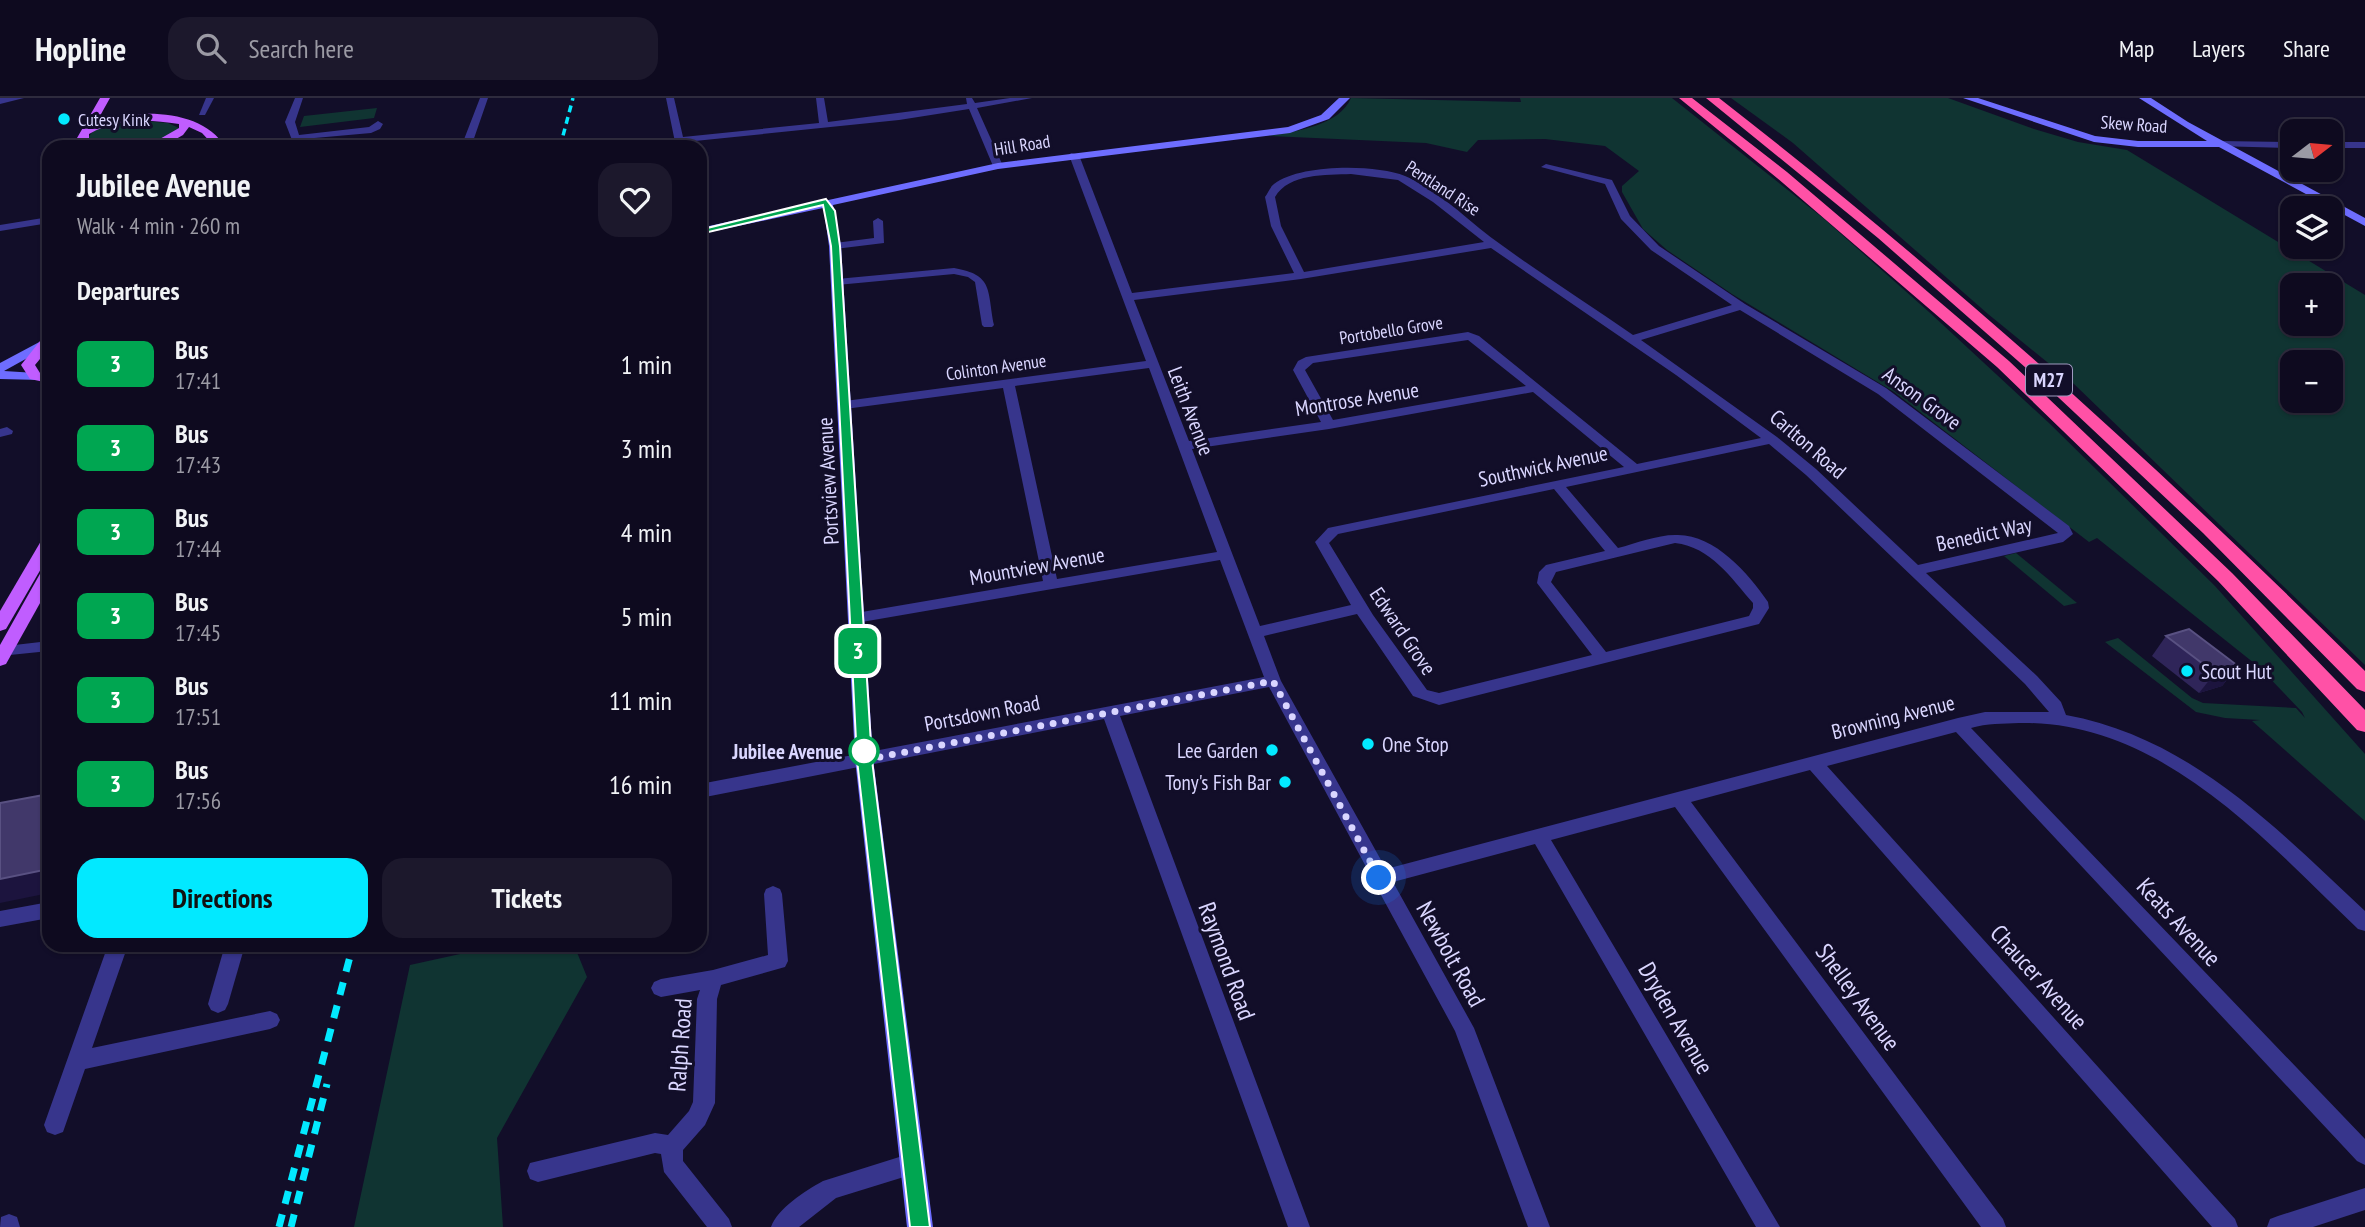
<!DOCTYPE html>
<html lang="en">
<head>
<meta charset="utf-8">
<style>
  body { margin:0; font-family:"PT Sans Narrow",sans-serif; background:#1c182c; color:#f1f3f6; height:100vh; display:flex; flex-direction:column; font-size:26px; white-space:nowrap }
  * { box-sizing:border-box; margin:0 }
  p { font-size:23px; color:#9b9aa4 }
  .icon { flex:none; width:38px; height:38px; fill:none; stroke:currentColor; stroke-width:2; stroke-linecap:round; stroke-linejoin:round }
  .map { position:relative; flex:1; overflow:hidden }
  .side { position:absolute; left:42px; top:42px; width:665px; height:812px; display:flex; flex-direction:column; background:#0e0a1f; border-radius:21px; box-shadow:0 2px 5px #0004,0 0 0 2px #2e2b3d }
  .side>* { flex:none }
  .badge { padding:0 14px; border-radius:10px; font-size:24px; line-height:46px }
  .needle { width:46px; rotate:74deg }
  .fabs { position:absolute; left:2280px; top:21px; display:grid; gap:14px }
  .fabs a { display:grid; place-items:center; width:63px; height:63px; border-radius:14px; background:#0e0a1f; box-shadow:0 2px 5px #0004,0 0 0 2px #2e2b3d; font-size:35px }
  .you { position:absolute; width:35px; height:35px; margin:-18px; border:5px solid #fff; border-radius:50%; background:#1a73e8; box-shadow:0 0 0 10px #1a73e833 }
  .map>.badge { position:absolute; translate:-50% -50%; box-shadow:0 0 0 4px #fff }
  h2 { padding:0 35px; font-size:26px; line-height:63px }
  .round { display:grid; place-items:center; flex:none; width:74px; height:74px; border-radius:21px; background:#1c182c }
  .headline { display:flex; align-items:center; justify-content:space-between; height:119px; padding:0 35px }
  h1 { font-size:33px; font-weight:700; line-height:52px }
  .primary-button { display:flex; gap:14px; margin-top:auto; padding:14px 35px }
  .primary-button a { flex:1; height:80px; border-radius:21px; background:#02e9ff; color:#111; font-size:28px; font-weight:700; line-height:80px; text-align:center }
  .primary-button a+a { background:#1c182c; color:#f1f3f6 }
  ul { padding:0; list-style:none }
  li { display:flex; align-items:center; gap:21px; height:84px; padding:0 35px }
  li div { flex:1 }
  li b { display:block; font-size:26px }
  li em { font-style:normal }
  li .badge { min-width:77px; font-weight:700; text-align:center }
  header { display:flex; align-items:center; gap:42px; box-sizing:border-box; height:98px; padding:0 35px; background:#0e0a1f; border-bottom:2px solid #2e2b3d }
  header strong { font-size:33px }
  nav { display:flex; gap:38px; margin-inline-start:auto; font-size:24px }
  .search { width:490px; height:63px; background:#1c182c; display:flex; align-items:center; gap:18px; box-sizing:border-box; padding:0 24px; border-radius:21px; color:#9b9aa4; font-size:26px }
  .map>svg:first-child { display:block }
  .green { fill:#103432; fill-rule:evenodd }
  .lines { fill:none; stroke-linecap:round; stroke-linejoin:round }
  .street { fill:#37358c; fill-rule:evenodd }
  .secondary { fill:#6e6dff; fill-rule:evenodd }
  .primary { fill:#c05dff; fill-rule:evenodd }
  .highway { fill:#ff51a6; fill-rule:evenodd }
  .rail-far1 { stroke:#02e9ff; stroke-width:3.5; stroke-dasharray:7 5; stroke-linecap:butt }
  .rail { stroke:#02e9ff; stroke-width:7; stroke-dasharray:13 11; stroke-linecap:butt }
  .wall { fill:#2f2559 }
  .shaded-wall { fill:#1c143e }
  .building { fill:#41386a; stroke:#595182; stroke-width:2 }
  .line { fill:#00a651; stroke:#fff; stroke-width:2 }
  .walk { stroke:#dad6ff; stroke-width:7; stroke-dasharray:0 12.6 }
  .poi-dot { fill:#02e9ff; stroke:#120e29; stroke-width:2.5 }
  .stop-dot { fill:#fff; stroke:#00a651; stroke-width:3.5 }
  .labels { text-anchor:middle; dominant-baseline:central; stroke-width:6; stroke-linejoin:round; paint-order:stroke }
  .far-poi-label { font-size:18px; fill:#dad6ff; stroke:#120e29; text-anchor:start }
  .far-street-label { font-size:18px; fill:#dad6ff; stroke:#120e29 }
  .shield { fill:#120e29; stroke:#9e9abf; stroke-width:2 }
  .shield-label { font-size:19px; font-weight:bold; fill:#dad6ff }
  .street-label { font-size:21px; fill:#dad6ff; stroke:#120e29 }
  .poi-label { font-size:21px; fill:#dad6ff; stroke:#120e29; text-anchor:start }
  .stop-label { font-size:21px; font-weight:bold; fill:#dad6ff; stroke:#120e29; text-anchor:end }
  .near-street-label { font-size:24px; fill:#dad6ff; stroke:#120e29 }
</style>
</head>
<body>
<header>
<strong>Hopline</strong>
<div class="search"><svg class="icon" aria-label="search" viewBox="0 0 24 24"><circle cx="10" cy="10" r="6"/><path d="M15 15l6 6"/></svg>Search here</div>
<nav><a>Map</a><a>Layers</a><a>Share</a></nav>
</header>
<div class="map">
<svg width="2365" height="1129" viewBox="0 0 2365 1129">
  <rect width="100%" height="100%" fill="#120e29"/>
  <g class="green">
    <path d="M1351,0L1521,4L1520,0H1672L1823,120L1929,214L2049,325L2215,488L2365,656V723L2252,623L2260,622L2225,620L2196,614L2105,544L2118,540L2192,600L2203,605L2296,610L2305,620L2302,614L2259,569L2097,440L2089,444L1894,294L1732,196L1667,152L1643,131L1622,94V88L1639,73L1605,48L1545,41L1478,42L1467,54L1426,45L1269,38C1296,33 1339,28 1351,0Z"/>
    <path d="M1731,0H1948L2034,31L2078,44L2127,52L2365,197V567L2074,286L1988,216L1793,45ZM2292,187H2331V226H2292ZM2292,264H2331V303H2292Z"/>
    <polygon points="377,10 374,20 300,29 304,18"/>
    <path d="M131,22L168,25L179,30C165,46 104,58 88,42C92,26 116,25 131,22Z"/>
    <polygon points="2016,455 2077,505 2064,508 2004,458"/>
    <polygon points="501,847 574,847 587,879 497,1040 503,1129 354,1129 410,867"/>
  </g>
  <g class="lines">
    <g class="street">
      <polygon points="0,0 24,0 0,6"/>
      <polygon points="206,0 214,0 205,17 199,17"/>
      <polygon points="295,0 303,0 295,24 299,37 369,29 378,23 383,26 380,31 371,35 292,42 285,24"/>
      <polygon points="480,0 488,0 471,49 435,49 463,44"/>
      <polygon points="666,0 674,0 683,39 819,25 816,0 824,0 828,24 967,6 966,0 972,0 975,5 1010,0 1032,0 977,10 1003,68 998,71 993,68 969,11 899,22 685,44 686,49 676,49"/>
      <polygon points="2219,43 2292,44 2292,50 2216,48 2214,46"/>
      <rect x="2331" y="44" width="34" height="6"/>
      <path d="M1071,55L1079,57L1132,195L1294,175L1271,128L1265,99C1268,95 1270,89 1274,86C1300,66 1375,66 1405,78C1439,92 1467,122 1496,143C1541,176 1588,206 1633,237L1732,207L1651,152L1621,121L1605,86L1541,69L1546,66L1612,82L1630,118L1659,148L1745,206L1886,290L2069,428L2073,436L2063,444L1926,475L2037,578L2061,604L2066,617C2191,640 2276,730 2365,813V833L2358,831C2264,741 2160,622 2019,625C2003,626 1987,625 1971,630L2365,1041V1067L2357,1063L1956,634L1827,668L2235,1121L2238,1129H2212L1810,672L1691,704L2003,1121L2006,1129H1981L1675,709L1551,742L1780,1129H1756L1535,746L1393,784L1474,930L1550,1129H1528L1455,933L1375,786L1372,785L1371,778L1269,589L1120,618L1310,1129H1288L1104,621L700,700V686L1264,579L1220,462L856,525L848,520L856,515L1043,483L1003,290L845,311L839,307L845,303L1146,263L1069,57ZM1351,76L1398,82L1433,104L1484,144L1304,174L1281,128L1275,99C1289,75 1326,77 1351,76ZM1491,150L1676,277L1761,340L1637,366L1479,238L1468,234L1306,259L1298,263L1293,272L1321,324L1189,343L1134,202L1301,181ZM1740,212L1878,296L2058,435L1918,467L1816,371L1777,339L1641,242ZM1468,242L1526,288L1333,322L1305,272L1313,265ZM1149,270L1217,454L1057,481L1015,288ZM1533,294L1624,369L1328,430L1315,444L1351,507L1260,528L1192,351L1329,331ZM1769,346L1806,377L2025,586L2049,614H1985L1958,620L1386,771L1281,583L1264,538L1357,516L1413,598L1439,607L1759,526L1769,510L1768,504C1748,475 1715,437 1678,437C1659,436 1637,445 1618,450L1566,389ZM1554,391L1605,453L1546,467L1539,474L1537,485L1592,557L1439,595L1427,592L1373,517L1329,445L1338,436ZM1675,445C1711,449 1731,480 1753,505V510L1749,518L1606,554L1551,484L1556,474Z"/>
      <polygon points="49,119 49,125 0,133 0,127"/>
      <polygon points="878,120 883,123 884,145 835,151 830,148 835,145 874,140 873,123"/>
      <path d="M954,170C994,177 987,192 994,227L992,229H984L982,227L975,184L968,179L954,176L837,187L831,184L837,181Z"/>
      <polygon points="7,329 13,333 12,336 0,339 0,331"/>
      <polygon points="49,543 49,553 0,558 0,547 6,548"/>
      <polygon points="773,788 780,791 782,796 788,863 785,869 721,887 717,901 715,1005 705,1027 683,1052 683,1063 729,1121 732,1129 707,1129 664,1074 661,1056 655,1055 538,1084 530,1081 527,1073 530,1065 655,1035 668,1037 689,1013 693,1004 697,901 700,892 661,899 654,896 651,890 654,884 661,881 713,872 768,857 764,796 766,791"/>
      <polygon points="49,804 49,820 0,829 0,813"/>
      <polygon points="108,847 128,847 92,950 270,913 277,916 280,922 277,928 270,931 85,971 63,1034 55,1037 47,1034 44,1027"/>
      <polygon points="225,847 245,847 228,906 225,912 218,915 211,912 208,906"/>
      <path d="M912,1055L920,1058L923,1066L920,1074L836,1100L799,1129H771C778,1110 805,1093 823,1083Z"/>
      <polygon points="2365,1090 2365,1112 2313,1129 2267,1129 2270,1121 2278,1118"/>
      <polygon points="9,1116 17,1119 20,1129 0,1129 1,1119"/>
    </g>
    <g class="secondary">
      <polygon points="1339,0 1350,0 1329,21 1290,35 998,71 833,107 841,148 873,661 933,1129 907,1129 855,661 829,148 824,112 823,110 700,136 700,130 998,65 1288,29 1321,17"/>
      <polygon points="1963,0 1978,0 2095,38 2138,43 2207,43 2139,0 2151,0 2188,24 2365,120 2365,128 2219,49 2138,49 2094,44"/>
      <polygon points="45,241 49,242 49,248 4,273 36,275 41,276 41,282 0,281 0,265"/>
    </g>
    <g class="primary">
      <path d="M100,0H110L96,25C133,10 203,10 225,49H215L202,35L189,29L183,37L169,45L200,46L205,49H132L158,42L179,30V26C147,21 118,20 89,36V44L100,49L80,48L77,40Z"/>
      <polygon points="49,237 49,250 35,267 40,275 49,277 49,285 30,281 21,267 44,238"/>
      <polygon points="49,438 49,457 6,531 0,533 0,513 41,443"/>
      <polygon points="49,469 49,489 6,566 0,568 0,547 41,474"/>
    </g>
    <g class="highway">
      <polygon points="1679,0 1692,0 1787,74 2009,263 2232,475 2365,612 2365,634 2357,632 2218,483 1997,269 1777,80"/>
      <path d="M1706,0H1719C1947,177 2160,369 2365,573V594L2357,591L2203,435L2043,285L1878,140Z"/>
    </g>
    <polyline class="rail-far1" points="560,49 573,0"/>
    <g class="rail">
      <polyline points="279,1129 353,847"/>
      <polyline points="291,1129 327,986"/>
    </g>
  </g>
  <polygon class="wall" points="2166,538 2238,568 2222,588 2199,595 2152,558"/>
  <g class="shaded-wall">
    <polygon points="2238,568 2222,588 2199,595 2215,575"/>
    <polygon points="49,771 49,795 0,805 0,781"/>
  </g>
  <g class="building">
    <polygon points="2189,531 2238,568 2215,575 2166,538"/>
    <polygon points="49,696 49,771 0,781 0,705"/>
  </g>
  <polygon class="line" points="826,101 835,113 840,148 872,662 930,1129 910,1129 857,662 831,148 823,107 700,136 695,133"/>
  <g class="lines">
    <polyline class="walk" points="864,653 864,662 1273,583 1379,780"/>
  </g>
  <g class="poi-dot">
    <circle cx="64" cy="21" r="7"/>
    <circle cx="2187" cy="573" r="7"/>
    <circle cx="1368" cy="646" r="7"/>
    <circle cx="1272" cy="652" r="7"/>
    <circle cx="1285" cy="684" r="7"/>
  </g>
  <circle class="stop-dot" cx="864" cy="653" r="14"/>
  <g class="labels">
    <g class="far-poi-label">
      <text x="78" y="21">Cutesy Kink</text>
    </g>
    <g class="far-street-label">
      <text transform="translate(2134 26) rotate(4)">Skew Road</text>
      <text transform="translate(1022 47) rotate(-9)">Hill Road</text>
      <text transform="translate(1443 90) rotate(33)">Pentland Rise</text>
      <text transform="translate(1391 232) rotate(-9)">Portobello Grove</text>
      <text transform="translate(996 269) rotate(-8)">Colinton Avenue</text>
    </g>
    <rect class="shield" x="2026" y="266.5" width="46" height="31" rx="5"/>
    <g class="shield-label">
      <text x="2049" y="282">M27</text>
    </g>
    <g class="street-label">
      <text transform="translate(1922 300) rotate(36)">Anson Grove</text>
      <text transform="translate(1357 301) rotate(-9)">Montrose Avenue</text>
      <text transform="translate(1191 313) rotate(69)">Leith Avenue</text>
      <text transform="translate(1808 346) rotate(41)">Carlton Road</text>
      <text transform="translate(1543 368) rotate(-12)">Southwick Avenue</text>
      <text transform="translate(828 383) rotate(-93)">Portsview Avenue</text>
      <text transform="translate(1984 436) rotate(-12)">Benedict Way</text>
      <text transform="translate(1037 468) rotate(-10)">Mountview Avenue</text>
      <text transform="translate(1403 533) rotate(56)">Edward Grove</text>
      <text transform="translate(982 615) rotate(-11)">Portsdown Road</text>
      <text transform="translate(1893 619) rotate(-14)">Browning Avenue</text>
    </g>
    <g class="poi-label">
      <text x="2201" y="573">Scout Hut</text>
      <text x="1382" y="646">One Stop</text>
      <text x="1258" y="652" text-anchor="end">Lee Garden</text>
      <text x="1271" y="684" text-anchor="end">Tony's Fish Bar</text>
    </g>
    <g class="stop-label">
      <text x="843" y="653">Jubilee Avenue</text>
    </g>
    <g class="near-street-label">
      <text transform="translate(2179 824) rotate(47)">Keats Avenue</text>
      <text transform="translate(1451 856) rotate(61)">Newbolt Road</text>
      <text transform="translate(1227 863) rotate(70)">Raymond Road</text>
      <text transform="translate(2039 879) rotate(48)">Chaucer Avenue</text>
      <text transform="translate(1858 899) rotate(54)">Shelley Avenue</text>
      <text transform="translate(1676 920) rotate(60)">Dryden Avenue</text>
      <text transform="translate(680 947) rotate(-86)">Ralph Road</text>
    </g>
  </g>
</svg>
<div class="fabs">
<a><svg class="needle" viewBox="-14 -14 28 28"><path d="M0-13l5 13h-10z" fill="#e53935"/><path d="M0 13l5-13h-10z" fill="#9b9aa4"/></svg></a>
<a><svg class="icon" aria-label="layers" viewBox="0 0 24 24"><path d="M12 4l9 5-9 5-9-5zM3 14l9 5 9-5"/></svg></a>
<a>+</a>
<a>−</a>
</div>
<div class="you" style="left:1379px;top:780px"></div>
<b class="badge" style="left:858px;top:553px;background:#00a651;color:#fff">3</b>
<section class="side">
<div class="headline"><div><h1>Jubilee Avenue</h1><p>Walk · 4 min · 260 m</p></div><a class="round"><svg class="icon" aria-label="heart" viewBox="0 0 24 24"><path d="M12 20l-8-8c-3-5 5-10 8-4 3-6 11-1 8 4z"/></svg></a></div>
<h2>Departures</h2>
<ul>
<li><span class="badge" style="background:#00a651;color:#fff">3</span><div><b>Bus</b><p>17:41</p></div><em>1 min</em></li>
<li><span class="badge" style="background:#00a651;color:#fff">3</span><div><b>Bus</b><p>17:43</p></div><em>3 min</em></li>
<li><span class="badge" style="background:#00a651;color:#fff">3</span><div><b>Bus</b><p>17:44</p></div><em>4 min</em></li>
<li><span class="badge" style="background:#00a651;color:#fff">3</span><div><b>Bus</b><p>17:45</p></div><em>5 min</em></li>
<li><span class="badge" style="background:#00a651;color:#fff">3</span><div><b>Bus</b><p>17:51</p></div><em>11 min</em></li>
<li><span class="badge" style="background:#00a651;color:#fff">3</span><div><b>Bus</b><p>17:56</p></div><em>16 min</em></li>
</ul>
<div class="primary-button"><a>Directions</a><a>Tickets</a></div>
</section>
</div>
</body>
</html>
